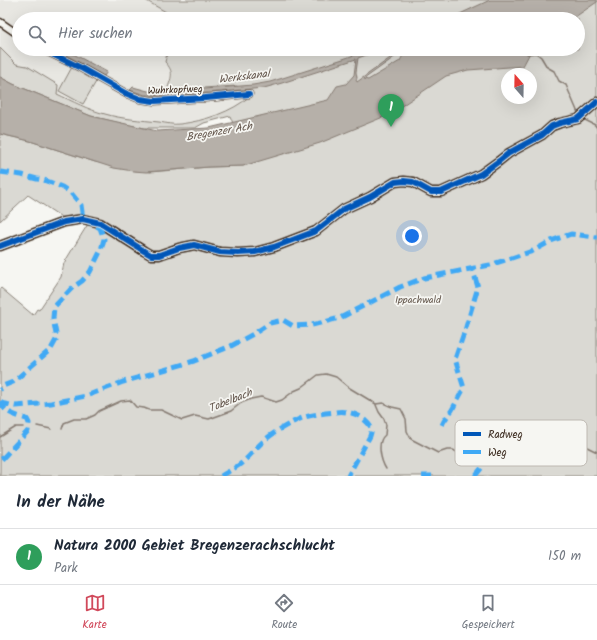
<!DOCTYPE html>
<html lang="de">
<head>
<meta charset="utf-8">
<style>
	:root { --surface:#fff; --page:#f6f6f7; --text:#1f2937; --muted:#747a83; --line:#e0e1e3; --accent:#d1495b }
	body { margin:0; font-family:Kalam,sans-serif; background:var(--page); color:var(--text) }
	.compass { position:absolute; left:501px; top:68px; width:36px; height:36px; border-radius:50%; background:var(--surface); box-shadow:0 4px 16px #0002; rotate:340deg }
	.you { position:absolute; left:412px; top:236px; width:14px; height:14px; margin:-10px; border:3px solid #fff; border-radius:50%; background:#1a73e8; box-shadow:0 0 0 6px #1a73e833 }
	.badge { display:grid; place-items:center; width:26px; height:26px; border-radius:50%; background:var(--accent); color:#fff; font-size:13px; font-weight:700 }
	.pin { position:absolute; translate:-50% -33px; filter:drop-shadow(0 1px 2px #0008) }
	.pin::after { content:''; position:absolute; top:21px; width:14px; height:12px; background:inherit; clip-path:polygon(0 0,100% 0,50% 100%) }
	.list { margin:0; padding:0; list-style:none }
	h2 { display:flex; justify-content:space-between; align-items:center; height:52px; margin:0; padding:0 16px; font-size:17px }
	h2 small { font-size:13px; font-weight:400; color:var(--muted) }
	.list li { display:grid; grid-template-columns:26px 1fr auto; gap:12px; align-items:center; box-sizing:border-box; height:56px; padding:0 16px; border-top:1px solid var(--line) }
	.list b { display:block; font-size:15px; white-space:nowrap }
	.list p { margin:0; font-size:13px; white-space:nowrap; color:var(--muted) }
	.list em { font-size:13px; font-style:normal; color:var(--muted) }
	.icon { flex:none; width:22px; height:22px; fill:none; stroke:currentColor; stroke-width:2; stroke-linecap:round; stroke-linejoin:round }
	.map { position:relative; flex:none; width:597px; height:476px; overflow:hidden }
	.search { position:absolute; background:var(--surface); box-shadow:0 4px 16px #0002; left:12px; right:12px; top:12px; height:44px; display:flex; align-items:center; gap:10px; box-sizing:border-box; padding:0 14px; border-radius:22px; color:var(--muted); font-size:15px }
	.sheet { height:108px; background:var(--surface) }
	nav { display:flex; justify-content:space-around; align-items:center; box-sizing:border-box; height:56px; border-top:1px solid var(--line); background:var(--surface); font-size:11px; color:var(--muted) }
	nav a { display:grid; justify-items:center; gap:2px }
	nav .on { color:var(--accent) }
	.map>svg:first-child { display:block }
</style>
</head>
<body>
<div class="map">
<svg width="597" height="476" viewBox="0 0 597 476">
	<rect width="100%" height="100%" fill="#f6f6f2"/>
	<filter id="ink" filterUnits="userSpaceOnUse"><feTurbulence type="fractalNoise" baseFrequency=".025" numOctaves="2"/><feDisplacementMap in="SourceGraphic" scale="8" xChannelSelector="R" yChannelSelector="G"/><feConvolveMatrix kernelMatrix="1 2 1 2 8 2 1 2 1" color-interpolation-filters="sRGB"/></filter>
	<g filter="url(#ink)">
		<path fill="#e8e7e2" d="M0,0H145L166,12L165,19H19V49H168L165,62L169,67L171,75L167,90L237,86L251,96L243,102L230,110L203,119L179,124L128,119L103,114L56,94L27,66L16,65L3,53L0,48Z"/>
		<path fill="#dad9d3" stroke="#8a8278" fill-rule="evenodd" d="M145,0H597V476H0V289L1,288L33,315L37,309L39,310L61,277L64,263L91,219L66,220L28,195L0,221V134L30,141L95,162L150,172L209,167L243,166L250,164L230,116L204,123L195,128H145L124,124L91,116L13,84L0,77V48L16,64L27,66L58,85L57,94C72,101 89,110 105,114C122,119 141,120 159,122C166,123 173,125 180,124C204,121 232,112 250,96L237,86L167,90C171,78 175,72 165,62L168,49H578V19H166V12ZM507,74H531V98H507Z
			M72,67L97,80L83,104L59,91Z"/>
		<path fill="#b6b0a9" stroke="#857a71" d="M490,0H597V2L572,19H449Z
			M55,49H64L107,72L104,76Z
			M371,49H383L358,58L356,72L357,78L356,80L357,82L397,53L400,49H403L400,53L364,79L368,80L400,61L406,49H532L523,66L468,70L446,76L388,115L320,143L243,166L209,167L146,172L133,171L114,168L30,141L0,134V77L13,84L91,116L157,131L209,128L328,100L337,86L346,84L354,75L356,59L282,83L264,88L196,94L168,96L145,95L130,90L133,87L148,91L167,92L253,85L270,82L343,59Z"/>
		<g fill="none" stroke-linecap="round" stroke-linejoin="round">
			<path stroke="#857a71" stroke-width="1.5" d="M527,54L536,53L541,57L547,67L554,71L559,81L566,85L578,113
				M583,119L595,125L597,128
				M376,405L379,412L384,419L386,425L385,435C376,442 381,461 386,469
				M37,426L51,429
				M62,429L64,423L74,419H86L95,415L99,411L121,401L130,400L136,407L144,408L149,410H161L182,420L195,416L209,419L231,411L241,403L251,399L261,397L276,402L282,400L294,391L301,388L318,375L326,374L336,377L348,387L376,404L383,403L392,407L401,409L406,419L407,431L411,439L438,453L447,450H453L481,464
				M0,437L16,427H23
				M488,464C494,465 501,459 506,455L517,462L531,460L540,461L547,455L555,460L563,457L568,454L576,452L587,447L597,452"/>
			<defs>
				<path id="minor" d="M0,22L19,35
					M42,49L81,68L125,93L140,99L154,101L205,98L249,94"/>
				<path id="tertiary" d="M0,246L64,222L83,219L100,223L144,251L151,255H159L179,248L194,245L220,252L238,253L255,252L274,247L316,231L344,209L370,197L395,182L404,181L413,182L431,192H441L481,174L499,161L509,153L542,135L552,126L560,123L578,119L597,102"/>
			</defs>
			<use href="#minor" stroke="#3b2a1e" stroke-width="9"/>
			<use href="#tertiary" stroke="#3b2a1e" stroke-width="11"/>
			<use href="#minor" stroke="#f6f6f2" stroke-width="6"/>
			<use href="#tertiary" stroke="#f6f6f2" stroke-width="8"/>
			<path stroke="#3fa9f5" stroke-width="5" stroke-dasharray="10 5" stroke-linecap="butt" d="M0,172L22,175L37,179L44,180L62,187L71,193L81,205L83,219L100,228L104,239L101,250L90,272L82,281L72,288L54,307L53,318L56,334V340L51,349L13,382L3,386L0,390
				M0,401C5,414 15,415 27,419L29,423L28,431L0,461
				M0,403L16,406L51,403L86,396L123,382L194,361L231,346L255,333L270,323L283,320L293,326L312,325L340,318L400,287L424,278L490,265L533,251L551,241L571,234L597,237
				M442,425L444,421L452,410L464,388L455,359L466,327L478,287L472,268
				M221,476C229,471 238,467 244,461C252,454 258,445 266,439C276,431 293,421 305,417C315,414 326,413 336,412C350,410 365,416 372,429L370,436L348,476
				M422,476H436
				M475,476L484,465V459L480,452"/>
			<defs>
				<path id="cycleway" d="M42,49L81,68L125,93L140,99L154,101L205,98L249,94
					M0,246L64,222L83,219L100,223L144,251L151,255H159L179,248L194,245L220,252L238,253L255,252L274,247L316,231L344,209L370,197L395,182L404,181L413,182L431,192H441L481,174L499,161L509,153L542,135L552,126L560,123L578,119L597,102"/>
			</defs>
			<use href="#cycleway" stroke="#f6f6f2" stroke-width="8"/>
			<use href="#cycleway" stroke="#0057b8" stroke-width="6"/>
		</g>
	</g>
	<g text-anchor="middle" stroke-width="3.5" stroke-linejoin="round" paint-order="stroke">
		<g font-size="10" fill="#3b2a1e" stroke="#f6f6f2">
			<text transform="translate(175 89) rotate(-2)" y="4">Wuhrkopfweg</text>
		</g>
		<g font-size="10" fill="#63564b" stroke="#f6f6f2">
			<text x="418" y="303">Ippachwald</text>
		</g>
		<g font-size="11" font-style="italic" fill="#605248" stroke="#f6f6f2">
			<text transform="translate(244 76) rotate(-7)" y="4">Werkskanal</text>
			<text transform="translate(219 131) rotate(-10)" y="4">Bregenzer Ach</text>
			<text transform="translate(230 400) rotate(-22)" y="4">Tobelbach</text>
		</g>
	</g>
	<rect x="455" y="420" width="132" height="46" rx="6" fill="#f6f6f2" stroke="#beb9b2" stroke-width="1"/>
	<rect x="463" y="432" width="18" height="4" fill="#0057b8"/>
	<rect x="463" y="450" width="18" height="4" fill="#3fa9f5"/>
	<g font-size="11" fill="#3b2a1e">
		<text x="488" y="438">Radweg</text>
		<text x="488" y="456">Weg</text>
	</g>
</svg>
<svg class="compass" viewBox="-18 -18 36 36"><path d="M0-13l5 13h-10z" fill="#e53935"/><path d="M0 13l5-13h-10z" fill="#747a83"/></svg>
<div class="you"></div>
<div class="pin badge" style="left:391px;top:127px;background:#2e9e5b">1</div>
<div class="search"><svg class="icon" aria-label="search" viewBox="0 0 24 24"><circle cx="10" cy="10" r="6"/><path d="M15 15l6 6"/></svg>Hier suchen</div>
</div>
<section class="sheet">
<h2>In der Nähe<small></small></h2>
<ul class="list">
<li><span class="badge" style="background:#2e9e5b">1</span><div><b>Natura 2000 Gebiet Bregenzerachschlucht</b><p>Park</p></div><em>150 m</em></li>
</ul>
</section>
<nav>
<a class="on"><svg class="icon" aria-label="map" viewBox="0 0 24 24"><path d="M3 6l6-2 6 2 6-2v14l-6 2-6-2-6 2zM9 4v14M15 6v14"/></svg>Karte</a>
<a><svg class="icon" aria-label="directions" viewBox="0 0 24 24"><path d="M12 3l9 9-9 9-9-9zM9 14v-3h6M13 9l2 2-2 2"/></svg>Route</a>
<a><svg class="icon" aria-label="saved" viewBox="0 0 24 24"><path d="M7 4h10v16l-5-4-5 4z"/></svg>Gespeichert</a>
</nav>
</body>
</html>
